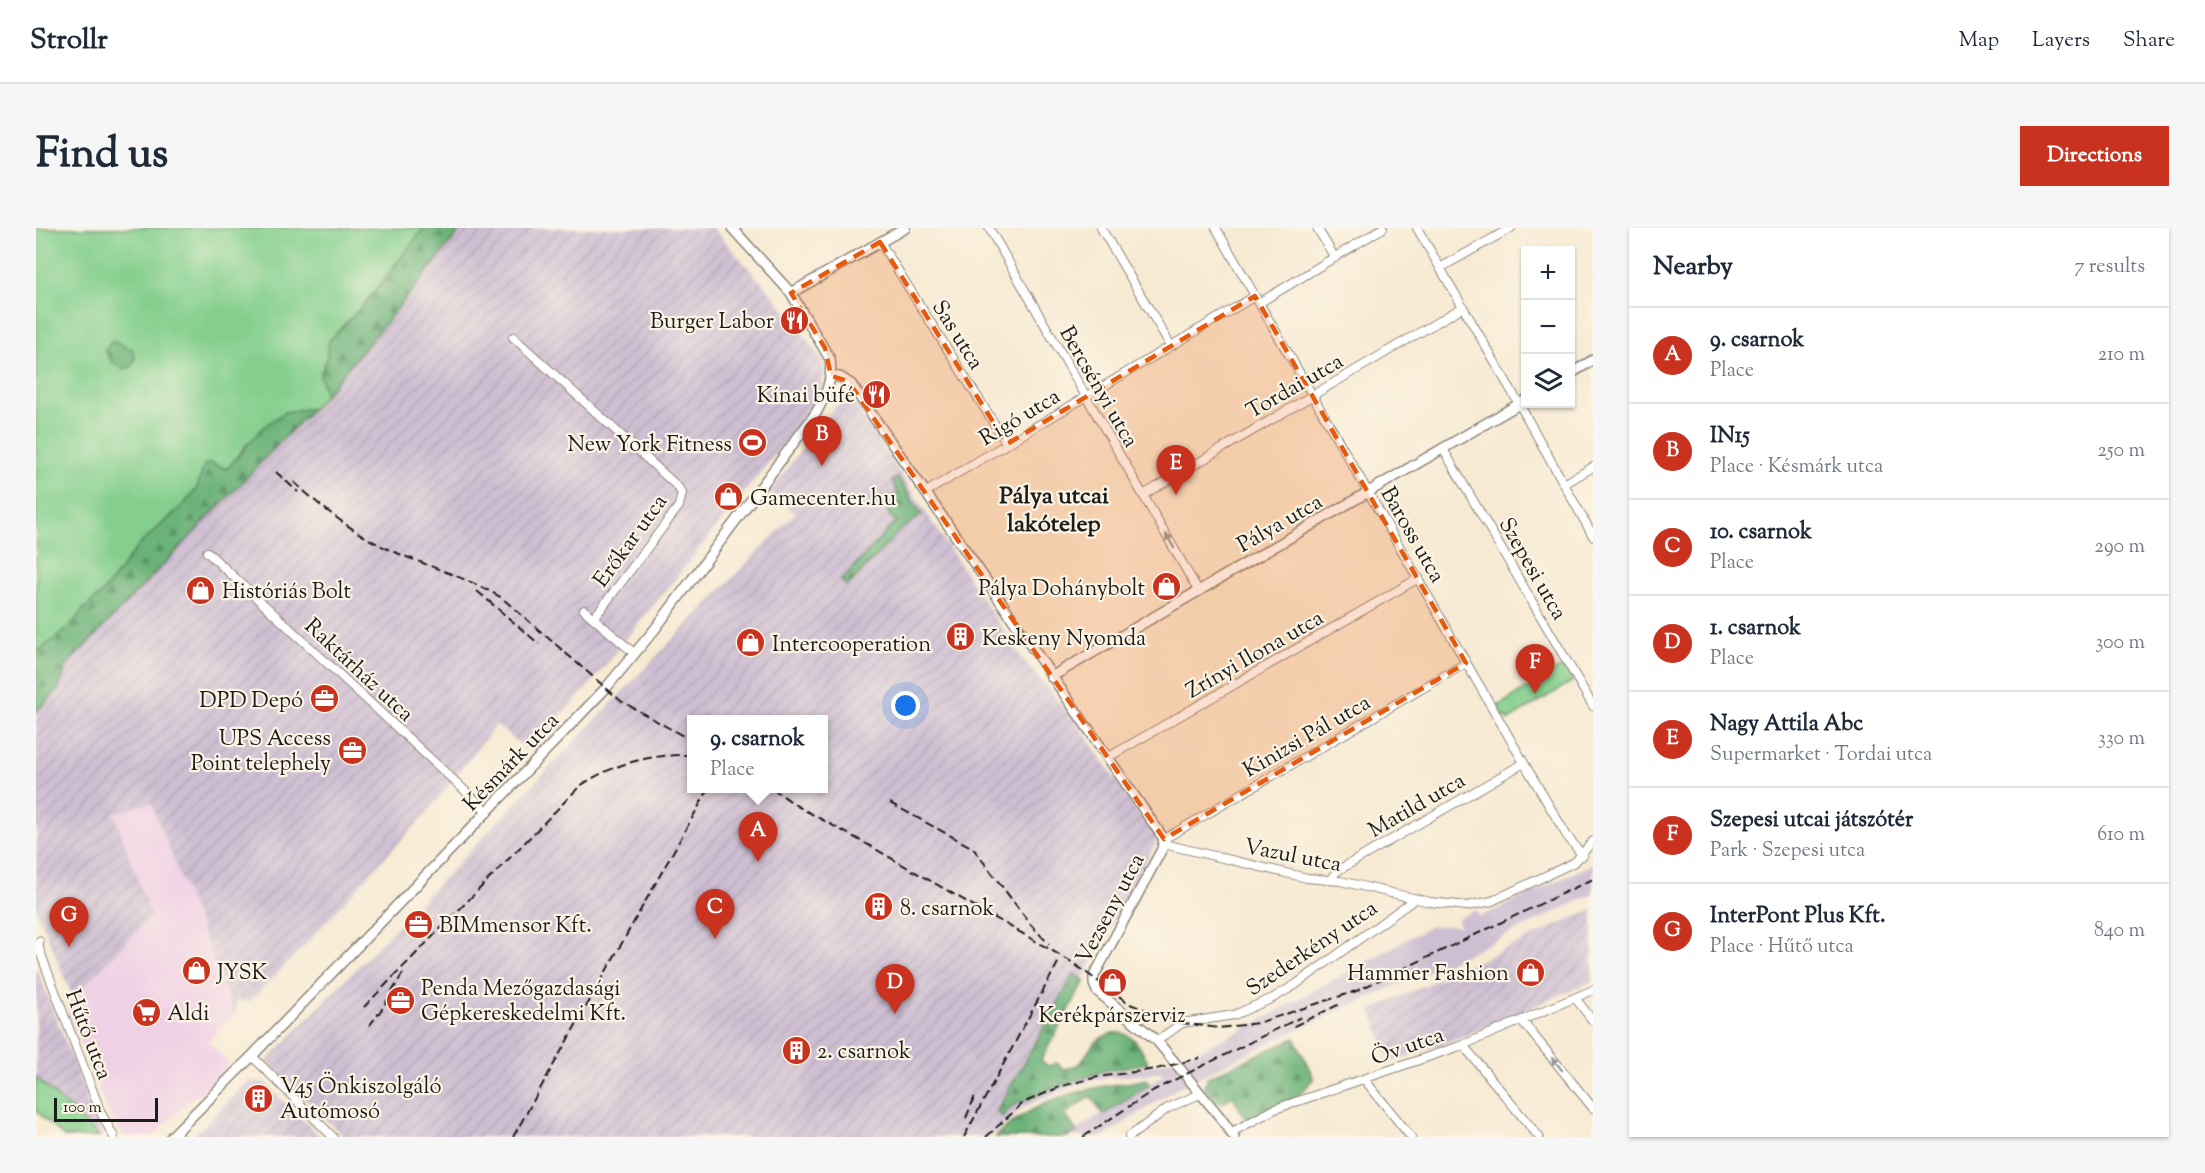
<!DOCTYPE html>
<html lang="en">
<head>
<meta charset="utf-8">
<style>
	:root { --surface:#fff; --page:#f6f6f7; --text:#1f2937; --muted:#747a83; --line:#e0e1e3; --accent:#c8321e }
	body { margin:0; font-family:"Sorts Mill Goudy",serif; background:var(--page); color:var(--text) }
	.controls { position:absolute; right:18px; top:18px; display:grid; overflow:hidden; border-radius:0px; box-shadow:0 2px 4px #0004 }
	.controls button { width:54px; height:54px; display:grid; place-items:center; padding:0; border:0; border-bottom:2px solid var(--line); background:var(--surface); color:var(--text); font:30px sans-serif }
	.scale { position:absolute; left:18px; bottom:15px; width:104px; box-sizing:border-box; padding-left:6px; border:3px solid #1c1c1c; border-top:0; font-size:16px; line-height:21px; white-space:nowrap; color:#1c1c1c; -webkit-text-stroke:4px #fcf5e5; paint-order:stroke }
	.you { position:absolute; left:870px; top:478px; width:21px; height:21px; margin:-15px; border:4px solid #fff; border-radius:50%; background:#1a73e8; box-shadow:0 0 0 9px #1a73e833 }
	.badge { display:grid; place-items:center; width:39px; height:39px; border-radius:50%; background:var(--accent); color:#fff; font-size:20px; font-weight:700 }
	.pin { position:absolute; translate:-50% -50px; filter:drop-shadow(0 2px 3px #0008) }
	.pin::after { content:''; position:absolute; top:32px; width:21px; height:18px; background:inherit; clip-path:polygon(0 0,100% 0,50% 100%) }
	.popup { position:absolute; left:651px; top:487px; width:141px; height:78px; box-sizing:border-box; display:grid; place-content:center; border-radius:0px; background:var(--surface); filter:drop-shadow(0 2px 4px #0005); font-size:20px; white-space:nowrap; color:var(--muted) }
	.popup b { font-size:22px; color:var(--text) }
	.popup::after { content:''; position:absolute; left:50%; top:100%; margin-left:-12px; border:12px solid transparent; border-top-color:var(--surface) }
	.list { margin:0; padding:0; list-style:none }
	h2 { display:flex; justify-content:space-between; align-items:center; height:78px; margin:0; padding:0 24px; font-size:26px }
	h2 small { font-size:20px; font-weight:400; color:var(--muted) }
	.list li { display:grid; grid-template-columns:39px 1fr auto; gap:18px; align-items:center; box-sizing:border-box; height:96px; padding:0 24px; border-top:2px solid var(--line) }
	.list b { display:block; font-size:22px; white-space:nowrap }
	.list p { margin:0; font-size:20px; white-space:nowrap; color:var(--muted) }
	.list em { font-size:20px; font-style:normal; color:var(--muted) }
	.icon { flex:none; width:33px; height:33px; fill:none; stroke:currentColor; stroke-width:2; stroke-linecap:round; stroke-linejoin:round }
	.map { position:relative; flex:none; width:1557px; height:909px; overflow:hidden; border-radius:0px }
	header { display:flex; align-items:center; gap:36px; box-sizing:border-box; height:84px; padding:0 30px; background:var(--surface); border-bottom:2px solid var(--line) }
	header strong { font-size:28px }
	nav { display:flex; gap:33px; margin-inline-start:auto; font-size:21px }
	.intro { display:flex; align-items:center; justify-content:space-between; box-sizing:border-box; height:144px; padding:0 36px }
	h1 { margin:0; font-size:42px }
	.button { padding:15px 27px; border-radius:0px; background:var(--accent); color:#fff; font-size:21px; font-weight:700 }
	main { display:flex; gap:36px; padding:0 36px }
	aside { flex:1; background:var(--surface); border-radius:0px; box-shadow:0 2px 4px #0004 }
	.map>svg:first-child { display:block }
</style>
</head>
<body>
<header>
<strong>Strollr</strong>
<nav><a>Map</a><a>Layers</a><a>Share</a></nav>
</header>
<div class="intro"><h1>Find us</h1><a class="button">Directions</a></div>
<main>
<div class="map">
<svg width="1557" height="909" viewBox="0 0 1557 909">
	<defs>
		<pattern id="industrial-furrows" width="10" height="10" patternUnits="userSpaceOnUse" patternTransform="scale(1.5)"><rect width="10" height="10" fill="#cebed2"/><path d="M-1 1l2-2M0 10L10 0M9 11l2-2" fill="none" stroke="#b0a3b4"/></pattern>
		<pattern id="forest-firs" width="22" height="20" patternUnits="userSpaceOnUse" patternTransform="scale(1.5)"><rect width="22" height="20" fill="#6bb278"/><path d="M5 1l3.5 6h-7zM16 11l3.5 6h-7z" fill="#579062"/></pattern>
	</defs>
	<rect width="100%" height="100%" fill="#fcf5e5"/>
	<filter id="ink" filterUnits="userSpaceOnUse"><feTurbulence type="fractalNoise" baseFrequency=".0167" numOctaves="2"/><feDisplacementMap in="SourceGraphic" scale="12" xChannelSelector="R" yChannelSelector="G"/><feConvolveMatrix kernelMatrix="1 2 1 2 8 2 1 2 1" color-interpolation-filters="sRGB"/></filter>
	<filter id="wash" filterUnits="userSpaceOnUse"><feTurbulence type="fractalNoise" baseFrequency=".008" numOctaves="4" result="noise"/><feDisplacementMap in="SourceGraphic" scale="24" xChannelSelector="R" yChannelSelector="G"/><feGaussianBlur stdDeviation="1.35" result="paint"/><feColorMatrix in="noise" values="0 0 0 0 0 0 0 0 0 0 0 0 0 0 0 0 0 1.4 0 .05"/><feComposite in="paint" operator="in"/></filter>
	<g filter="url(#wash)">
		<rect width="100%" height="100%" fill="#f7ead3"/>
		<path fill="#f0d0e5" d="M115,575L199,787L171,814L191,832L193,837L168,864L155,870L116,909H89L74,889L30,778L115,688L78,585Z"/>
		<path fill="url(#industrial-furrows)" fill-rule="evenodd" d="M426,0H677L743,74L787,133L788,145L784,164L774,183L551,460L492,522L460,497L393,582L265,721L213,774L200,772L199,787L115,575L78,585L115,688L37,770L0,681V484L22,462L32,436L289,167L371,69Z
			M810,169H814L982,425L1043,498L1121,612L1051,743L971,883L949,907L953,909H308L231,833L759,285L734,264L795,183ZM656,492H788V560H656Z
			M1557,681V753L1423,810L1354,834L1335,782Z
			M0,738L66,909H63L0,849Z
			M213,853L228,854L284,909H157Z"/>
		<path fill="#cebed2" d="M1557,636V666L1435,724L1247,808L1141,860L1067,909H1029L1127,847L1126,844L1061,851L1027,862L987,879L955,909L949,906L961,890L987,872L1026,855L1062,846L1122,836L1165,822L1216,797L1395,698H1424L1421,691L1440,682L1444,689Z"/>
		<path fill="#84cf8d" stroke="#507654" stroke-width="1.5" d="M0,0H388L332,72L293,113L290,132L284,147L289,167L277,180L249,184L210,217L191,241L174,235L168,238L161,260L149,275L102,318L68,363L46,383L33,400L0,425Z
			M1527,438L1537,453L1471,493L1470,488L1468,489L1462,478Z
			M0,849L63,909H28L0,883Z"/>
		<path fill="url(#forest-firs)" stroke="#44674a" stroke-width="1.5" d="M388,0H426L371,69L289,167L284,147L290,132L293,113L332,72Z
			M76,113L96,121L99,129L96,139L86,141L75,133L69,122Z
			M277,180L32,436L22,462L0,484V425L33,400L46,383L68,363L102,318L149,275L161,260L168,237L174,235L191,241L227,199L249,184Z
			M862,250L886,287L863,303L811,359L805,353L861,292L855,290L849,277H840L835,271L863,267L856,253Z
			M1038,746L1049,753L1005,832L1012,838L1021,835L1028,842C1033,840 1041,838 1045,834C1050,829 1053,820 1059,815C1083,793 1102,809 1112,835L1068,843L1017,860L976,878L966,889L961,883Z
			M1259,810L1278,851L1262,868L1210,893L1197,868L1186,875L1180,873L1168,859L1172,849Z
			M1111,851L1113,857L1067,887L1055,868L1029,886L1041,904L1032,909H959C988,881 1025,866 1064,859C1080,856 1096,855 1111,851Z"/>
	</g>
	<g filter="url(#ink)">
		<g fill="none" stroke-linecap="round" stroke-linejoin="round">
			<defs>
				<path id="minor" d="M953,0L1163,364
					M1065,0L1135,118
					M1180,0L1488,535L1531,608L1547,628
					M1281,0L1299,30
					M1381,0L1486,181L1557,308
					M844,14L971,216
					M1404,40L1475,0
					M1223,75L1347,0
					M477,109L641,258L646,265L643,278L558,390
					M1407,221L1557,478
					M1528,256L1557,239
					M890,264L1219,68
					M1107,267L1427,79
					M171,324L452,584
					M548,382L599,426
					M1071,530L1383,350
					M1128,611L1430,435
					M1128,616L1271,650L1304,653L1394,674L1431,678L1456,673L1539,634L1557,613
					M1294,652L1301,643L1488,535
					M3,713V721L65,885L78,909
					M1539,770L1557,793
					M1486,793L1557,880
					M1121,813L1146,795L1198,787L1237,770L1259,757L1379,671
					M1427,817L1503,909
					M216,828L297,909
					M1328,851L1375,909
					M1196,904L1239,881L1427,817L1557,762
					M1093,909L1132,880L1164,866"/>
				<path id="tertiary" d="M755,65L869,0
					M1534,146L1557,132
					M795,148L804,149L815,156L1128,611L1126,621L1058,748V756L1061,763L1121,813L1184,889L1198,909
					M1015,449L1490,172
					M135,909L216,828L570,460L619,401L780,185C790,167 797,151 794,131L755,65L696,0"/>
			</defs>
			<use href="#minor" stroke="#8a8378" stroke-width="10"/>
			<use href="#tertiary" stroke="#8a8378" stroke-width="12"/>
			<use href="#minor" stroke="#fff" stroke-width="8"/>
			<use href="#tertiary" stroke="#fff" stroke-width="9"/>
			<path stroke="#1c1c1c" stroke-width="2" stroke-dasharray="9 4.5" stroke-linecap="butt" d="M240,244L262,264
				M258,254C287,281 319,306 356,323C392,338 432,350 466,370L585,473L656,513
				M441,363L503,416
				M736,560L761,578L827,614L1034,733L1094,776L1146,795L1183,800L1222,795L1323,762
				M854,575L937,620L995,697L1013,716
				M1316,765L1557,651
				M328,779L544,558C578,535 615,526 656,527
				M333,798L346,781L367,745
				M1258,798L1306,775
				M930,890L939,868
				M477,909L673,560
				M928,909L1023,733
				M950,909L987,875L1026,858L1062,849L1120,841L1164,830
				M1047,909L1118,862L1265,789"/>
		</g>
		<defs><path id="oneway-solid" d="M-6-.8H1V-3.2L6.5 0L1 3.2V.8H-6Z" transform="scale(1.5)"/></defs>
		<g fill="#999">
			<use href="#oneway-solid" transform="translate(1134 313) rotate(-120)"/>
			<use href="#oneway-solid" transform="translate(1521 836) rotate(-129)"/>
		</g>
	</g>
	<path fill="#e8590c" fill-opacity="0.2" stroke="#e8590c" stroke-width="4.5" stroke-dasharray="12 8" stroke-linejoin="round" d="M844,14L971,216L1219,68L1430,435L1128,611L812,153L795,148L789,120L755,65Z"/>
	<defs>
		<symbol id="restaurant-disc" viewBox="-11 -11 22 22"><circle r="9.5" fill="#c8321e" stroke="#fcf5e5"/><path d="M-5-6h1v4h1v-4h1v4h1v-4h1v5L-1.5 .5V6h-2V.5L-5-1ZM5-6V6H3V1.5H1.5Q1.5-4 5-6Z" fill="#fff"/></symbol>
		<symbol id="stadium-disc" viewBox="-11 -11 22 22"><circle r="9.5" fill="#c8321e" stroke="#fcf5e5"/><path d="M0-5a6.5 5 0 1 0 0 10a6.5 5 0 1 0 0-10ZM-3.5-1.8h7v3.6h-7Z" fill="#fff"/></symbol>
		<symbol id="shop-disc" viewBox="-11 -11 22 22"><circle r="9.5" fill="#c8321e" stroke="#fcf5e5"/><path d="M-5-2.5h2.3a2.7 3.5 0 0 1 5.4 0H5L5.5 6h-11ZM-1.5-2.5h3a1.5 2.3 0 0 0-3 0Z" fill="#fff"/></symbol>
		<symbol id="building-disc" viewBox="-11 -11 22 22"><circle r="9.5" fill="#c8321e" stroke="#fcf5e5"/><path d="M-4-6H4V6H1V3H-1V6H-4ZM-2.5-4.3h1.7v1.8h-1.7ZM.8-4.3h1.7v1.8H.8ZM-2.5-1h1.7V.8h-1.7ZM.8-1h1.7V.8H.8Z" fill="#fff"/></symbol>
		<symbol id="office-disc" viewBox="-11 -11 22 22"><circle r="9.5" fill="#c8321e" stroke="#fcf5e5"/><path d="M-6-3h4V-5.5h4V-3h4V5H-6ZM-1-4.5V-3h2v-1.5ZM-6 0V1H6V0Z" fill="#fff"/></symbol>
		<symbol id="supermarket-disc" viewBox="-11 -11 22 22"><circle r="9.5" fill="#c8321e" stroke="#fcf5e5"/><path d="M-6-5.5h2.5l.6 2H6L4.5 2H-2.5L-4.4-4H-6ZM-1.5 3.2a1.3 1.3 0 1 0 .1 0ZM3 3.2a1.3 1.3 0 1 0 .1 0Z" fill="#fff"/></symbol>
	</defs>
	<g fill-rule="evenodd">
		<use href="#restaurant-disc" x="742" y="76" width="33" height="33"/>
		<use href="#restaurant-disc" x="824" y="150" width="33" height="33"/>
		<use href="#stadium-disc" x="700" y="198" width="33" height="33"/>
		<use href="#shop-disc" x="676" y="252" width="33" height="33"/>
		<use href="#shop-disc" x="1114" y="342" width="33" height="33"/>
		<use href="#shop-disc" x="148" y="346" width="33" height="33"/>
		<use href="#building-disc" x="908" y="392" width="33" height="33"/>
		<use href="#shop-disc" x="698" y="398" width="33" height="33"/>
		<use href="#office-disc" x="272" y="454" width="33" height="33"/>
		<use href="#office-disc" x="300" y="506" width="33" height="33"/>
		<use href="#building-disc" x="826" y="662" width="33" height="33"/>
		<use href="#office-disc" x="366" y="680" width="33" height="33"/>
		<use href="#shop-disc" x="144" y="726" width="33" height="33"/>
		<use href="#shop-disc" x="1478" y="728" width="33" height="33"/>
		<use href="#shop-disc" x="1060" y="738" width="33" height="33"/>
		<use href="#office-disc" x="348" y="756" width="33" height="33"/>
		<use href="#supermarket-disc" x="94" y="768" width="33" height="33"/>
		<use href="#building-disc" x="744" y="806" width="33" height="33"/>
		<use href="#building-disc" x="206" y="854" width="33" height="33"/>
	</g>
	<g text-anchor="middle" stroke-width="4.5" stroke-linejoin="round" paint-order="stroke">
		<g font-size="22" fill="#1c1c1c" stroke="#fcf5e5" text-anchor="start">
			<text x="738" y="100" text-anchor="end">Burger Labor</text>
			<text x="819" y="174" text-anchor="end">Kínai büfé</text>
			<text x="696" y="223" text-anchor="end">New York Fitness</text>
			<text x="714" y="277">Gamecenter.hu</text>
			<text x="1109" y="367" text-anchor="end">Pálya Dohánybolt</text>
			<text x="186" y="370">Históriás Bolt</text>
			<text x="946" y="417">Keskeny Nyomda</text>
			<text x="736" y="423">Intercooperation</text>
			<text x="267" y="479" text-anchor="end">DPD Depó</text>
			<text x="295" y="517" text-anchor="end">UPS Access<tspan x="295" dy="25">Point telephely</tspan></text>
			<text x="864" y="687">8. csarnok</text>
			<text x="403" y="704">BIMmensor Kft.</text>
			<text x="181" y="751">JYSK</text>
			<text x="1473" y="752" text-anchor="end">Hammer Fashion</text>
			<text x="385" y="767">Penda Mezőgazdasági<tspan x="385" dy="25">Gépkereskedelmi Kft.</tspan></text>
			<text x="131" y="792">Aldi</text>
			<text x="1076" y="794" text-anchor="middle">Kerékpárszerviz</text>
			<text x="781" y="830">2. csarnok</text>
			<text x="244" y="865">V45 Önkiszolgáló<tspan x="244" dy="25">Autómosó</tspan></text>
		</g>
		<g font-size="22" fill="#1c1c1c" stroke="#fcf5e5">
			<text transform="translate(923 106) rotate(58)" y="8">Sas utca</text>
			<text transform="translate(1258 157) rotate(-30)" y="8">Tordai utca</text>
			<text transform="translate(1064 158) rotate(60)" y="8">Bercsényi utca</text>
			<text transform="translate(983 188) rotate(-31)" y="8">Rigó utca</text>
			<text transform="translate(1243 294) rotate(-30)" y="8">Pálya utca</text>
			<text transform="translate(1378 306) rotate(60)" y="8">Baross utca</text>
			<text transform="translate(593 312) rotate(-54)" y="8">Erőkar utca</text>
			<text transform="translate(1498 340) rotate(60)" y="8">Szepesi utca</text>
			<text transform="translate(1218 425) rotate(-30)" y="8">Zrínyi Ilona utca</text>
			<text transform="translate(324 441) rotate(43)" y="8">Raktárház utca</text>
			<text transform="translate(1270 507) rotate(-30)" y="8">Kinizsi Pál utca</text>
			<text transform="translate(474 533) rotate(-46)" y="8">Késmárk utca</text>
			<text transform="translate(1380 576) rotate(-30)" y="8">Matild utca</text>
			<text transform="translate(1257 626) rotate(11)" y="8">Vazul utca</text>
			<text transform="translate(1073 680) rotate(-62)" y="8">Vezseny utca</text>
			<text transform="translate(1275 719) rotate(-34)" y="8">Szederkény utca</text>
			<text transform="translate(54 806) rotate(69)" y="8">Hűtő utca</text>
			<text transform="translate(1371 817) rotate(-19)" y="8">Öv utca</text>
		</g>
		<g font-size="24" font-weight="bold" fill="#1c1c1c" stroke="#fcf5e5">
			<text x="1018" y="275">Pálya utcai<tspan x="1018" dy="28">lakótelep</tspan></text>
		</g>
	</g>
</svg>
<div class="controls">
<button>+</button>
<button>−</button>
<button><svg class="icon" aria-label="layers" viewBox="0 0 24 24"><path d="M12 4l9 5-9 5-9-5zM3 14l9 5 9-5"/></svg></button>
</div>
<div class="scale">100 m</div>
<div class="you"></div>
<div class="pin badge" style="left:722px;top:634px">A</div>
<div class="popup"><b>9. csarnok</b>Place</div>
<div class="pin badge" style="left:786px;top:238px">B</div>
<div class="pin badge" style="left:679px;top:711px">C</div>
<div class="pin badge" style="left:859px;top:786px">D</div>
<div class="pin badge" style="left:1140px;top:267px">E</div>
<div class="pin badge" style="left:1499px;top:466px">F</div>
<div class="pin badge" style="left:33px;top:719px">G</div>
</div>
<aside>
<h2>Nearby<small>7 results</small></h2>
<ul class="list">
<li><span class="badge">A</span><div><b>9. csarnok</b><p>Place</p></div><em>210 m</em></li>
<li><span class="badge">B</span><div><b>IN15</b><p>Place · Késmárk utca</p></div><em>250 m</em></li>
<li><span class="badge">C</span><div><b>10. csarnok</b><p>Place</p></div><em>290 m</em></li>
<li><span class="badge">D</span><div><b>1. csarnok</b><p>Place</p></div><em>300 m</em></li>
<li><span class="badge">E</span><div><b>Nagy Attila Abc</b><p>Supermarket · Tordai utca</p></div><em>330 m</em></li>
<li><span class="badge">F</span><div><b>Szepesi utcai játszótér</b><p>Park · Szepesi utca</p></div><em>610 m</em></li>
<li><span class="badge">G</span><div><b>InterPont Plus Kft.</b><p>Place · Hűtő utca</p></div><em>840 m</em></li>
</ul>
</aside>
</main>
</body>
</html>
